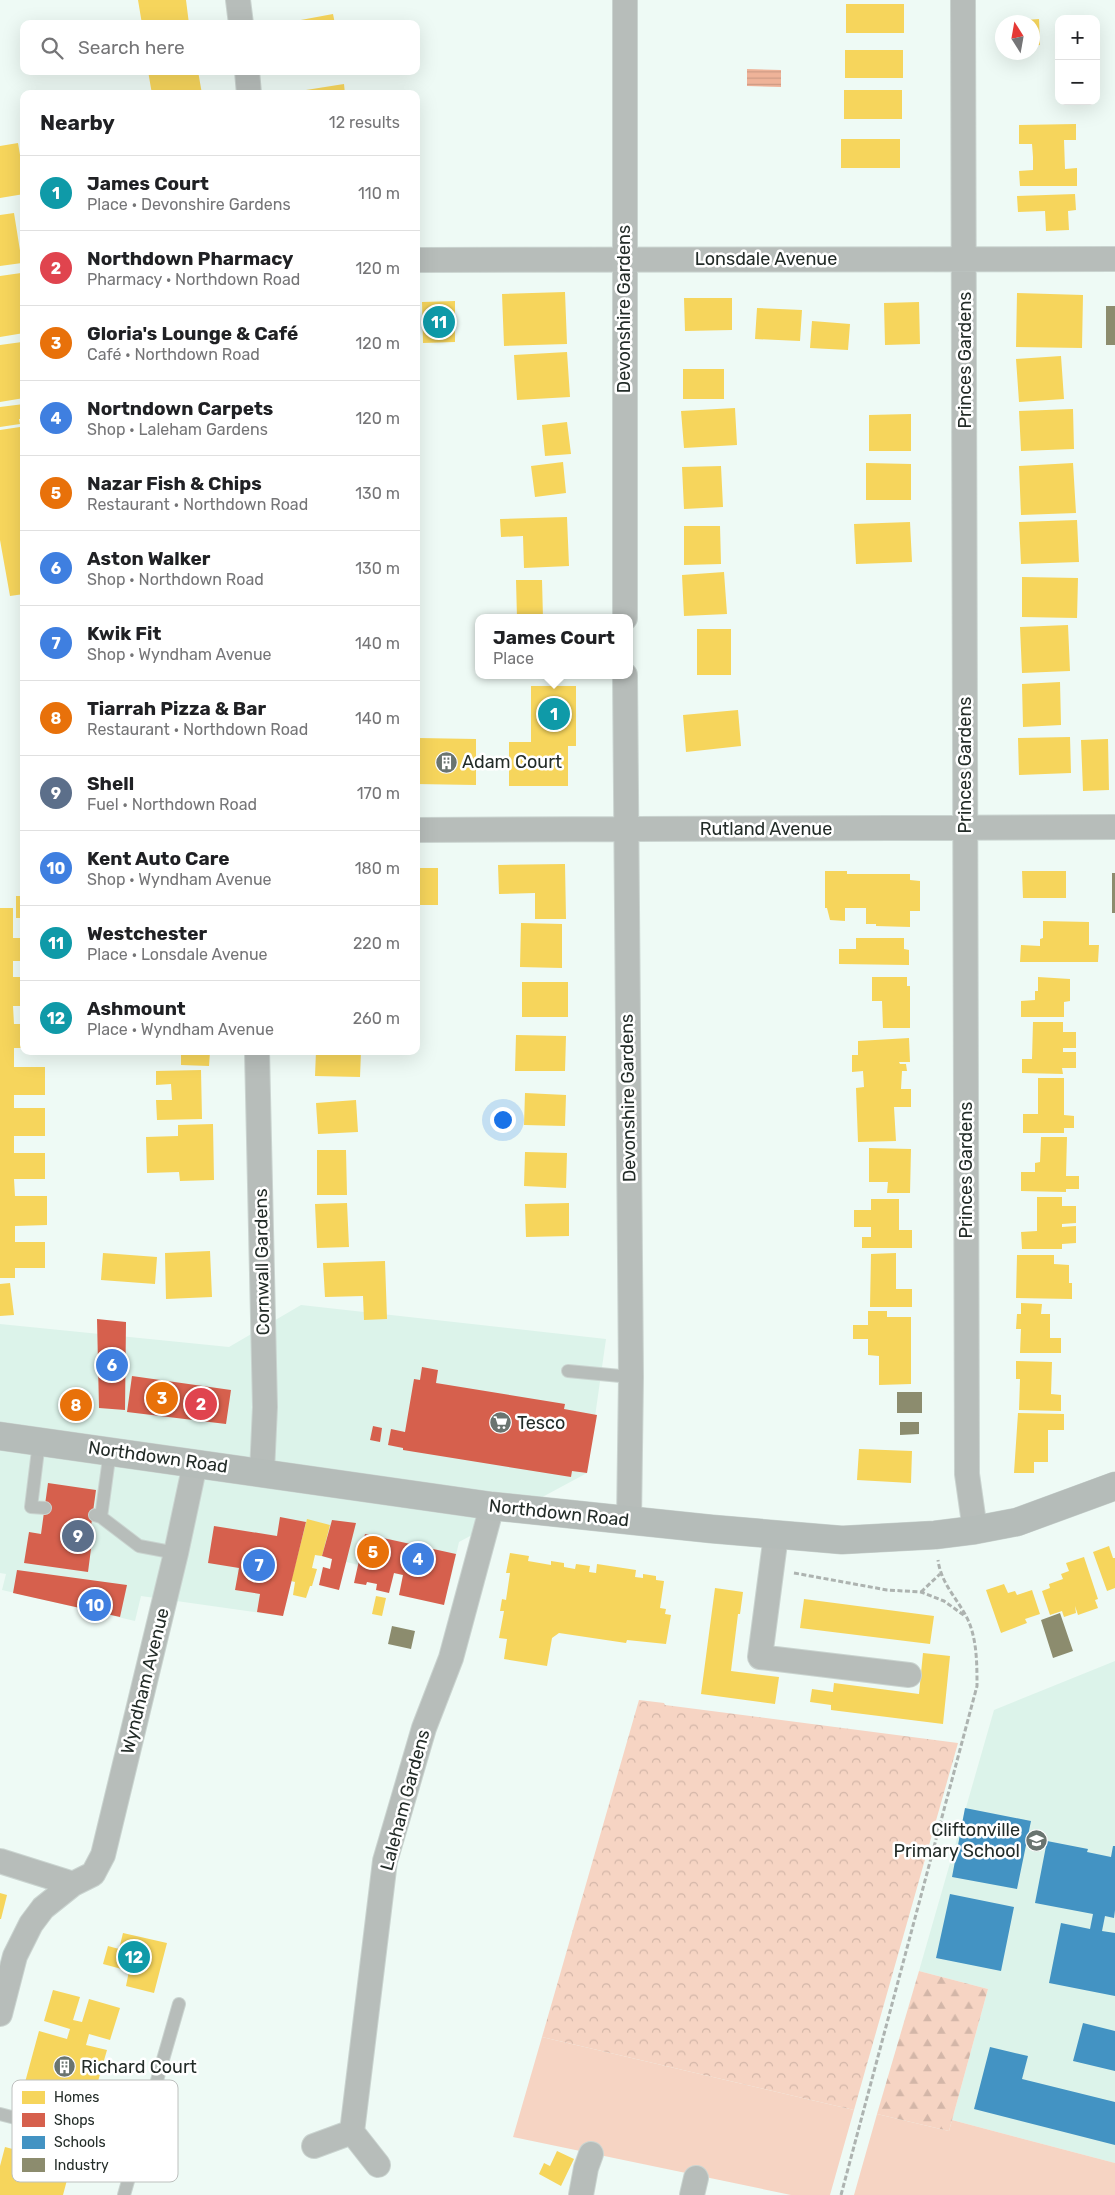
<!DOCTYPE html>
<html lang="en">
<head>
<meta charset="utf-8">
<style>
	:root { --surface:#fff; --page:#f2f2f2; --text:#202124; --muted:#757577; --line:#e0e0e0; --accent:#6a7470 }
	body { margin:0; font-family:Rubik,sans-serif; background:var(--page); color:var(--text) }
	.controls { position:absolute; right:15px; top:15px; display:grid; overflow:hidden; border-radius:10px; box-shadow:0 5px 20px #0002 }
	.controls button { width:45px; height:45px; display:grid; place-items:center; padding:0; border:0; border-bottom:1px solid var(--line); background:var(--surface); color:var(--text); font:25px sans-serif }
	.compass { position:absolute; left:995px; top:15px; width:45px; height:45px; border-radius:50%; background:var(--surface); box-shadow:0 5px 20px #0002; rotate:349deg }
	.you { position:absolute; left:502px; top:1119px; width:18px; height:18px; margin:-12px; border:4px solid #fff; border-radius:50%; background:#1a73e8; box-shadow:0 0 0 8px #1a73e833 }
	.badge { display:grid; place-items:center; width:32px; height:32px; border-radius:50%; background:var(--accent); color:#fff; font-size:16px; font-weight:700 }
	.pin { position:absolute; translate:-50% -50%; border:2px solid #fff; box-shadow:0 1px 5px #0006 }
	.popup { position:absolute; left:475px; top:614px; width:158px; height:65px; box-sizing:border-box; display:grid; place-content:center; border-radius:10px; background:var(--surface); filter:drop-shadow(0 1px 4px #0005); font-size:16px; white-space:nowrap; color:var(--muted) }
	.popup b { font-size:19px; color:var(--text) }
	.popup::after { content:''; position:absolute; left:50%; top:100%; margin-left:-10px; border:10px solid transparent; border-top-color:var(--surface) }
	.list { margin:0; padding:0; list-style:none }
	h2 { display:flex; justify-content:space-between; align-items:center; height:65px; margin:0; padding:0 20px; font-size:21px }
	h2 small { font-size:16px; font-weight:400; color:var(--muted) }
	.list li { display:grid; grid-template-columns:32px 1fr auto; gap:15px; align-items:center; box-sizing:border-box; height:75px; padding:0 20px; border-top:1px solid var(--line) }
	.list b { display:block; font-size:19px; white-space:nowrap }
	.list p { margin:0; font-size:16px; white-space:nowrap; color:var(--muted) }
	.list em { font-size:16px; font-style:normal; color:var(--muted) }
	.icon { flex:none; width:28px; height:28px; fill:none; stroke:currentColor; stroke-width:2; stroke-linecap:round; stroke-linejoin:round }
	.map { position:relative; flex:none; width:1115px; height:2195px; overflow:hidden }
	.search { position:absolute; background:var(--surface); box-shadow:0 5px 20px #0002; left:20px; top:20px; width:400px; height:55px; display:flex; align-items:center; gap:12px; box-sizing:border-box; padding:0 18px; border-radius:10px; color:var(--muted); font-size:19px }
	.panel { position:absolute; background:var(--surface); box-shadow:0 5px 20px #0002; left:20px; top:90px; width:400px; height:965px; border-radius:10px }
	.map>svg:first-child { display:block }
</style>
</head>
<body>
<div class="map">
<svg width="1115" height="2195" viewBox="0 0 1115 2195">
	<defs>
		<pattern id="forest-firs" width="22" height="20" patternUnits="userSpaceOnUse" patternTransform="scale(1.25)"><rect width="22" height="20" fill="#f6d4c3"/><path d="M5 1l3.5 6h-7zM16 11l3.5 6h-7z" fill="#d3b6a8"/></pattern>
		<pattern id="park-crowns" width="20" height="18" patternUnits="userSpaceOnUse" patternTransform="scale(1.25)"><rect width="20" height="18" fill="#f6d4c3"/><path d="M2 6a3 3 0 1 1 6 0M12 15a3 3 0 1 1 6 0" fill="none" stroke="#d3b6a8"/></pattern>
		<pattern id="water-rules" width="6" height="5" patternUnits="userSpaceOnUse" patternTransform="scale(1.25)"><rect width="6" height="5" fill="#efb399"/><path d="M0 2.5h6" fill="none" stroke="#cd9a84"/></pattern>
	</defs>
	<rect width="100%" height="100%" fill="#eefaf5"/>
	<path fill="#dcf3ea" d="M301,1305L606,1339L587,1473L459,1542L449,1586L299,1551L283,1616L141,1596L135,1621L2,1590L6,1574L0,1573V1324L229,1347Z
		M1115,1661V2163L952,2120L988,1989L919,1971L994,1710Z"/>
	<path fill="#f6d4c3" d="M542,2037L854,2110L830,2195H791L513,2137Z
		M877,2114L949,2131L952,2120L1115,2163V2195H854Z"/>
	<path fill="url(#forest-firs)" d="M919,1971L988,1989L949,2131L877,2114Z"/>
	<path fill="url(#park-crowns)" d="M639,1700L664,1703L665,1705L958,1743L854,2110L542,2037Z"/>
	<path fill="url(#water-rules)" d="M747,69L781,70V87L747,86Z"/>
	<path fill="#f6d55c" d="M138,0H186L189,24H142Z
		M846,4H904V33H846Z
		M333,14L335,24H290V22Z
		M1039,19L1040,45L1032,46V22H1012V21Z
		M845,50H903V78H845Z
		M148,71H198L202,94H152Z
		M344,84L345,94H288L287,93Z
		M844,90H902V119H844Z
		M1076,124V140H1064L1065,169L1077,168V186H1020L1019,171L1033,170V157L1032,144H1019V125Z
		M841,139H900V168H841Z
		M18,143L24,178V194L0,198V146Z
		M1075,194L1076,210L1068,211L1069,230L1046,231L1045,211L1018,212L1017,196Z
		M14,213L22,263L0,266V215Z
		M21,273L24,295V333L0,337V276Z
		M565,292L567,344L504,346L502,294Z
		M1017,293L1083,295L1082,348L1016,347Z
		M684,298H732V330L685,331Z
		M455,301V342L423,343L422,302Z
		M919,302L920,344L885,345L884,303Z
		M757,308L802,310L800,341L755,339Z
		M812,321L850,324L848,350L810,348Z
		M22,342L24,398L0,402V345Z
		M567,352L570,397L517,400L514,355Z
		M1061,356L1064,399L1019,402L1016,359Z
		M683,369H724V399H683Z
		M24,404V419H19L20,424L0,427V407Z
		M735,408L737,445L684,448L681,411Z
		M1073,409L1074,449L1021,451L1019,411Z
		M911,414V451H869V415Z
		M567,422L571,454L545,456L542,425Z
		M20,427L22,434L24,433V594L10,596L0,540V430Z
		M563,462L566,493L535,497L531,466Z
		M866,463L911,464V500H866Z
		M1073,463L1076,513L1021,515L1019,466Z
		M721,466L723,507L684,509L682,467Z
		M567,517L569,566L524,568L523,536L501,537L500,519Z
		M1077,520L1079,562L1021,564L1019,522Z
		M910,522L912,562L856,564L854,524Z
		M684,526H720L721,564L684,565Z
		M724,572L727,614L684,616L682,575Z
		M1022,577L1078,578L1077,618L1022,617Z
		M516,580H542L543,618H517Z
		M1068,625L1070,671L1022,673L1020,627Z
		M697,629H731V675H697Z
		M1060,682L1061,725L1023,727L1022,684Z
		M531,686H576V746H568V786H509V742H531Z
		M738,710L741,746L686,752L683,715Z
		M416,719H419V738L476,739V785L416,784Z
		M1070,737L1071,773L1019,775L1018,738Z
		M1108,739L1109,790L1083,791L1081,740Z
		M565,864L566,919H535V893L499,894L498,865Z
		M416,868H438V905H416Z
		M825,871H847V874H910V880L920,881V911H910V927L876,926V924H866V908H845V921L830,920L827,908H825Z
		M1022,871H1066V898H1023Z
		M16,896H24V918H16Z
		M0,908H13V938H24V961H13V977H24V1006H13L14,1024H24V1048H14V1067H45V1095H14V1108H45V1136H14V1153H45V1179H14L15,1196H47V1225L15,1226V1242H45V1268H15V1278H0Z
		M1043,921L1089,922V945H1099L1098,962H1020L1021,945L1040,946V939L1043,938Z
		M521,923L562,924V968L520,967Z
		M856,938H904V949L909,950V965L839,964V949H856Z
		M872,977H907V986H910V1028H883L882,1001H872Z
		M1038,977L1070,979V1001L1064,1002V1017H1021V1001L1035,1000V991H1038Z
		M522,982H568V1017H522Z
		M1033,1022H1063V1032H1076V1048H1063V1052H1076V1068H1062L1063,1074L1022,1073V1059H1032Z
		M516,1035L566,1036L565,1071H515Z
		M909,1038L910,1062H899L900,1064H906L907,1071H902L901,1089H911V1107H894L896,1141L858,1142L856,1088L864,1087L863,1071L852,1072V1055H858V1041Z
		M316,1051H361L360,1077L315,1076Z
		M181,1052H210L209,1066L181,1065Z
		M201,1070L202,1119L157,1120L156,1100H172L171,1084L156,1085V1071Z
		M1038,1078H1064V1115L1074,1116V1128H1064V1133H1023V1114H1038Z
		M525,1093L566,1095L565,1126L524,1125Z
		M356,1100L358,1132L318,1134L316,1103Z
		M213,1124L214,1180L180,1181L179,1172L147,1173L146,1137L178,1136V1125Z
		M1041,1137H1067L1066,1176H1079V1189H1066V1192L1021,1191V1172H1035V1163L1040,1162Z
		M869,1148L911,1149L910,1193H887L888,1182H869Z
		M317,1150H346L347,1195H317Z
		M525,1152L567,1153L566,1188L524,1186Z
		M1037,1197H1062V1206H1076V1223L1062,1224V1227L1076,1226V1243L1062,1244V1249H1022L1021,1232L1037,1231Z
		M871,1199H899V1230H912V1248H862V1237H871V1227H854V1210H871Z
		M347,1203L349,1247L317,1248L315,1204Z
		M569,1203V1236L526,1237L525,1204Z
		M210,1251L212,1297L166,1299L165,1253Z
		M103,1253L157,1257L155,1284L101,1280Z
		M896,1253V1289H912V1307H870L871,1254Z
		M1017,1255H1054V1264L1069,1265V1283H1072V1299L1016,1298Z
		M385,1261L387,1319L364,1320L363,1296L325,1297L323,1263Z
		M10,1283L14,1315L0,1316V1284Z
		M1021,1303L1042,1304L1041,1314H1050V1338H1061V1353H1020L1021,1329H1016L1017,1314H1021Z
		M868,1311H887V1317H911V1384L879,1385V1356L868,1355V1339H853V1325H868Z
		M1016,1361L1052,1362L1051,1394L1061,1395V1411L1019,1410L1020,1379H1016Z
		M1018,1413L1064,1414V1430H1048V1462H1034V1473H1014Z
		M859,1449L912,1451L911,1483L857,1480Z
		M307,1519L330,1525L322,1556L315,1555L312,1568L317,1569L312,1586H310L306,1598L293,1595L295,1582L291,1581Z
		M1109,1546L1113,1558H1115V1588L1107,1591L1093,1552Z
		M510,1553L529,1556L528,1561L551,1565V1561L564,1563V1567L575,1569L576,1564L590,1566L589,1572L596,1573L597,1564L636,1570L635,1577L643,1578V1574L656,1576V1580L664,1581L660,1608L666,1609L665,1614L671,1615L666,1644L627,1640L626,1643L559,1633L552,1638L547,1666L504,1659L507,1639L499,1638L504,1611H500L502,1599L506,1600L510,1573H506Z
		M1084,1557L1098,1599L1095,1600L1098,1608L1078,1615L1075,1606L1076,1613L1064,1617L1062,1611L1050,1615L1042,1591L1050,1588L1049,1584L1063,1579L1061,1574L1069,1571L1066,1563Z
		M1004,1584L1008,1593L1015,1591L1017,1595L1032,1590L1040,1614L1025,1619L1027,1623L1001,1633L986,1590Z
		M715,1588L743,1592L740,1614H738L731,1671L779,1677L775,1704L701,1694Z
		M376,1596L386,1598L382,1616L372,1614Z
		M804,1599L934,1616L930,1644L800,1628Z
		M923,1653L950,1656L943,1724L831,1710V1705L810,1702L812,1689L833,1692L834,1683L919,1694Z
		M0,1893L7,1895L1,1919H0Z
		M123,1933L167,1943L154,1993L126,1986L129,1971L103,1964L108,1946L119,1949Z
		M53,1990L80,1997L73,2020L82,2022L89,1999L120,2008L110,2040L89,2034L86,2045L107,2050L88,2116L59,2108L65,2087L54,2085L48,2104L21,2097L39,2031L67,2039L70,2029L44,2021Z
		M5,2147L32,2154L27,2173L38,2176L44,2157L71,2165L63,2195H0V2166Z
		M557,2151L574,2159L561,2186L539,2174L544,2163L550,2166Z"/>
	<path fill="#d6604d" d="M97,1319L126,1322L125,1410L99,1408Z
		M422,1367L438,1370L436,1383L565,1404L564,1409L597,1415L587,1473L572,1471L571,1477L403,1450V1448L388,1445L391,1429L405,1432L414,1379L420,1380Z
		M132,1376L231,1390L226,1424L127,1412Z
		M373,1426L382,1428L380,1442L370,1440Z
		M48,1483L96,1490L89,1541H92L88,1572L24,1563L29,1532L41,1534Z
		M280,1517L306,1522L283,1616L257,1612L260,1594L235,1590L239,1568L208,1563L214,1526L277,1536Z
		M332,1520L356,1523L339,1590L319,1585L323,1567L330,1569L332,1559L322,1556Z
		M365,1534L456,1554L444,1605L399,1595L403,1575L394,1573L389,1593L376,1590L377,1584L367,1582L366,1585L354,1583Z
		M17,1570L127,1585L120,1617L13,1593Z"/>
	<path fill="#4393c3" d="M965,1808L1031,1821L1017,1889L952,1877Z
		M1047,1841L1088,1849L1087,1852L1111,1857L1113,1846H1115V1910L1114,1918L1105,1916L1102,1931L1115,1933V1996L1049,1983L1061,1923L1090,1929L1093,1914L1035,1903Z
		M950,1894L1014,1907L1001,1971L936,1958Z
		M1083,2023L1115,2031V2071L1073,2061Z
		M990,2047L1028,2056L1022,2079L1115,2102V2145L974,2109Z"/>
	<path fill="#8c8c6e" d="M1106,306H1115V345H1106Z
		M1112,873H1115V913H1112Z
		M897,1392H922V1413H897Z
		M900,1422H919V1434L900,1435Z
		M1060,1613L1073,1651L1053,1658L1041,1620Z
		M392,1626L415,1631L411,1649L388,1644Z"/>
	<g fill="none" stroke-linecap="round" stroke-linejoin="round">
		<defs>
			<path id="lane" d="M568,1371L631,1377
				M39,1442L31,1507L45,1508
				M95,1515L101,1517L110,1451
				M101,1517L139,1546L176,1553
				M0,2114L136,2149
				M124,2195L179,2004"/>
			<path id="street" d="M238,0L241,24
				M625,0V618
				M963,0L967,1474L975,1530
				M247,71L249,94
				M416,260L1115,259
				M625,675L631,1377L629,1521
				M416,830L1115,827
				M257,1051L265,1407L262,1472
				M776,1535L760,1657L909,1675
				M0,1861L73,1884
				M0,2014L15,1956L31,1924L43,1908L73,1884L93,1874L103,1855L176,1553L195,1464
				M352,2132L385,1861L424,1728L451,1658L492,1506
				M314,2146L352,2132L378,2165
				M581,2195L586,2168L591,2154
				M692,2195L696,2178"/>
			<path id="secondary" d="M0,1436L492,1506L712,1529L842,1540L935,1535L975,1530L1017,1522L1115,1486"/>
		</defs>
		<use href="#lane" stroke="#cad4d0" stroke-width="14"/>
		<use href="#street" stroke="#cad4d0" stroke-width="26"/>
		<use href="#secondary" stroke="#cad4d0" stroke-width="29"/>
		<path stroke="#adb3b0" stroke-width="3" stroke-dasharray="5 2.5" stroke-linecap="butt" d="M794,1573L887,1590L921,1592L944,1601L965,1616
			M921,1592L940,1574
			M841,2195L977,1686C977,1664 977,1640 968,1620C958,1599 941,1584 938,1560"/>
		<use href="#lane" stroke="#b7bdba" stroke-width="12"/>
		<use href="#street" stroke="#b7bdba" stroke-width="24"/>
		<use href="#secondary" stroke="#b5bcb9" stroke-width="28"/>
	</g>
	<defs>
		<symbol id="building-disc" viewBox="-11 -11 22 22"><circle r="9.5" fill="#6a7470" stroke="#fff"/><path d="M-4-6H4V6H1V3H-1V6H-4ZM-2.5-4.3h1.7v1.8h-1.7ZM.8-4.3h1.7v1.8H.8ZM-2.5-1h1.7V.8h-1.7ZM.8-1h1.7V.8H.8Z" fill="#fff"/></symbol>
		<symbol id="supermarket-disc" viewBox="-11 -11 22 22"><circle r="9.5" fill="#6a7470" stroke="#fff"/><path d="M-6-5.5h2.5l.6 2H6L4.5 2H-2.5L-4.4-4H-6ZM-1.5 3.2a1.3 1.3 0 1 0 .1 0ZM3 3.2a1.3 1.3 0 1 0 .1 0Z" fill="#fff"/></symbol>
		<symbol id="school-disc" viewBox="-11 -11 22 22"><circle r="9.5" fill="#6a7470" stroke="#fff"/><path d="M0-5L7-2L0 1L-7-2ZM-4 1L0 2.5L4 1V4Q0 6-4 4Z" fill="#fff"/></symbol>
	</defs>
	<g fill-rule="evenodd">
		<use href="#building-disc" x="434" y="750" width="25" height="25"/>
		<use href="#supermarket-disc" x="488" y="1410" width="25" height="25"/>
		<use href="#school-disc" x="1024" y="1828" width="25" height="25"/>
		<use href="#building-disc" x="52" y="2054" width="25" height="25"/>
	</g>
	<g text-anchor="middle" stroke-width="5" stroke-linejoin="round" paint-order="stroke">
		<g font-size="18" fill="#232c28" stroke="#fff">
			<text x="766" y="265">Lonsdale Avenue</text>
			<text transform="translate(624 309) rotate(-90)" y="6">Devonshire Gardens</text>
			<text transform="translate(965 360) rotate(-90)" y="6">Princes Gardens</text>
			<text transform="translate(965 765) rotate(-90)" y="6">Princes Gardens</text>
			<text x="766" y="835">Rutland Avenue</text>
			<text transform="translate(628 1098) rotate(-91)" y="6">Devonshire Gardens</text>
			<text transform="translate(966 1170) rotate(-90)" y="6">Princes Gardens</text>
			<text transform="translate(262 1262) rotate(-91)" y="6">Cornwall Gardens</text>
			<text transform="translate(158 1457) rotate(8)" y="6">Northdown Road</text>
			<text transform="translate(559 1513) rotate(6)" y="6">Northdown Road</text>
			<text transform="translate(145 1681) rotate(-76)" y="6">Wyndham Avenue</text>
			<text transform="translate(405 1800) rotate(-75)" y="6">Laleham Gardens</text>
		</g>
		<g font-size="18" fill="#232c28" stroke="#fff" text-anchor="start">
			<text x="462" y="768">Adam Court</text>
			<text x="517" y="1429">Tesco</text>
			<text x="1020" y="1836" text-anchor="end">Cliftonville<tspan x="1020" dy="21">Primary School</tspan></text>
			<text x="81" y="2073">Richard Court</text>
		</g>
	</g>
	<rect x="12" y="2080" width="166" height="102" rx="8" fill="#fff" stroke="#bdc0be" stroke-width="1"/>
	<rect x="22" y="2091" width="23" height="13" fill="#f6d55c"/>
	<rect x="22" y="2113" width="23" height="14" fill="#d6604d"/>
	<rect x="22" y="2136" width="23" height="13" fill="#4393c3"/>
	<rect x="22" y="2158" width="23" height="14" fill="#8c8c6e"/>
	<g font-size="14" fill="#232c28">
		<text x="54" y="2102">Homes</text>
		<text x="54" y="2125">Shops</text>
		<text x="54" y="2147">Schools</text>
		<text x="54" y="2170">Industry</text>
	</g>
</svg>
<div class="controls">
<button>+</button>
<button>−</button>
</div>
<svg class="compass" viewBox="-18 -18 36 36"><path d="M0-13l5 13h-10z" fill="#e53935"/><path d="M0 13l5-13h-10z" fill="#757577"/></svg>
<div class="you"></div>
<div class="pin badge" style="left:554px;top:714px;background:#0f9aa8">1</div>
<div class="popup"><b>James Court</b>Place</div>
<div class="pin badge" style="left:201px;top:1404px;background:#e0444e">2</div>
<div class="pin badge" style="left:162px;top:1398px;background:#e8710a">3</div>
<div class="pin badge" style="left:418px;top:1559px;background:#3f7fe0">4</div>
<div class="pin badge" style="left:373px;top:1552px;background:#e8710a">5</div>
<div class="pin badge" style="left:112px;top:1365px;background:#3f7fe0">6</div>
<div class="pin badge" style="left:259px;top:1565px;background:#3f7fe0">7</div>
<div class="pin badge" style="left:76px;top:1405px;background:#e8710a">8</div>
<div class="pin badge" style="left:78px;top:1536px;background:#5c6f8a">9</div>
<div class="pin badge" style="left:95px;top:1605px;background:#3f7fe0">10</div>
<div class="pin badge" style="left:439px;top:322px;background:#0f9aa8">11</div>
<div class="pin badge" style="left:134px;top:1957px;background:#0f9aa8">12</div>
<div class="search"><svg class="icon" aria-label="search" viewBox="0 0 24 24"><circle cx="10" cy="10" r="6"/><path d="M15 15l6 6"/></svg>Search here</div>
<section class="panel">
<h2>Nearby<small>12 results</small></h2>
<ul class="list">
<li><span class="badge" style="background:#0f9aa8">1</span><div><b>James Court</b><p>Place · Devonshire Gardens</p></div><em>110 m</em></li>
<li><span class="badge" style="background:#e0444e">2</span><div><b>Northdown Pharmacy</b><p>Pharmacy · Northdown Road</p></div><em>120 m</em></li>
<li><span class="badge" style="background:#e8710a">3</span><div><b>Gloria's Lounge &amp; Café</b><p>Café · Northdown Road</p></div><em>120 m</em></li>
<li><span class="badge" style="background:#3f7fe0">4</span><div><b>Nortndown Carpets</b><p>Shop · Laleham Gardens</p></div><em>120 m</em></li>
<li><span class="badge" style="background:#e8710a">5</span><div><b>Nazar Fish &amp; Chips</b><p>Restaurant · Northdown Road</p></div><em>130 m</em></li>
<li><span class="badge" style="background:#3f7fe0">6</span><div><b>Aston Walker</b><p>Shop · Northdown Road</p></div><em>130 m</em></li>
<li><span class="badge" style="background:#3f7fe0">7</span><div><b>Kwik Fit</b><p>Shop · Wyndham Avenue</p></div><em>140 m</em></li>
<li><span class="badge" style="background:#e8710a">8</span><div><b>Tiarrah Pizza &amp; Bar</b><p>Restaurant · Northdown Road</p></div><em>140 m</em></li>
<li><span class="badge" style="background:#5c6f8a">9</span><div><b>Shell</b><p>Fuel · Northdown Road</p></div><em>170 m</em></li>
<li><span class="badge" style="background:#3f7fe0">10</span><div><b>Kent Auto Care</b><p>Shop · Wyndham Avenue</p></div><em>180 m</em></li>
<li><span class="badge" style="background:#0f9aa8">11</span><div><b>Westchester</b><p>Place · Lonsdale Avenue</p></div><em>220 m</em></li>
<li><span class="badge" style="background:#0f9aa8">12</span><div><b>Ashmount</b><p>Place · Wyndham Avenue</p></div><em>260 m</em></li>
</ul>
</section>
</div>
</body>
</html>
